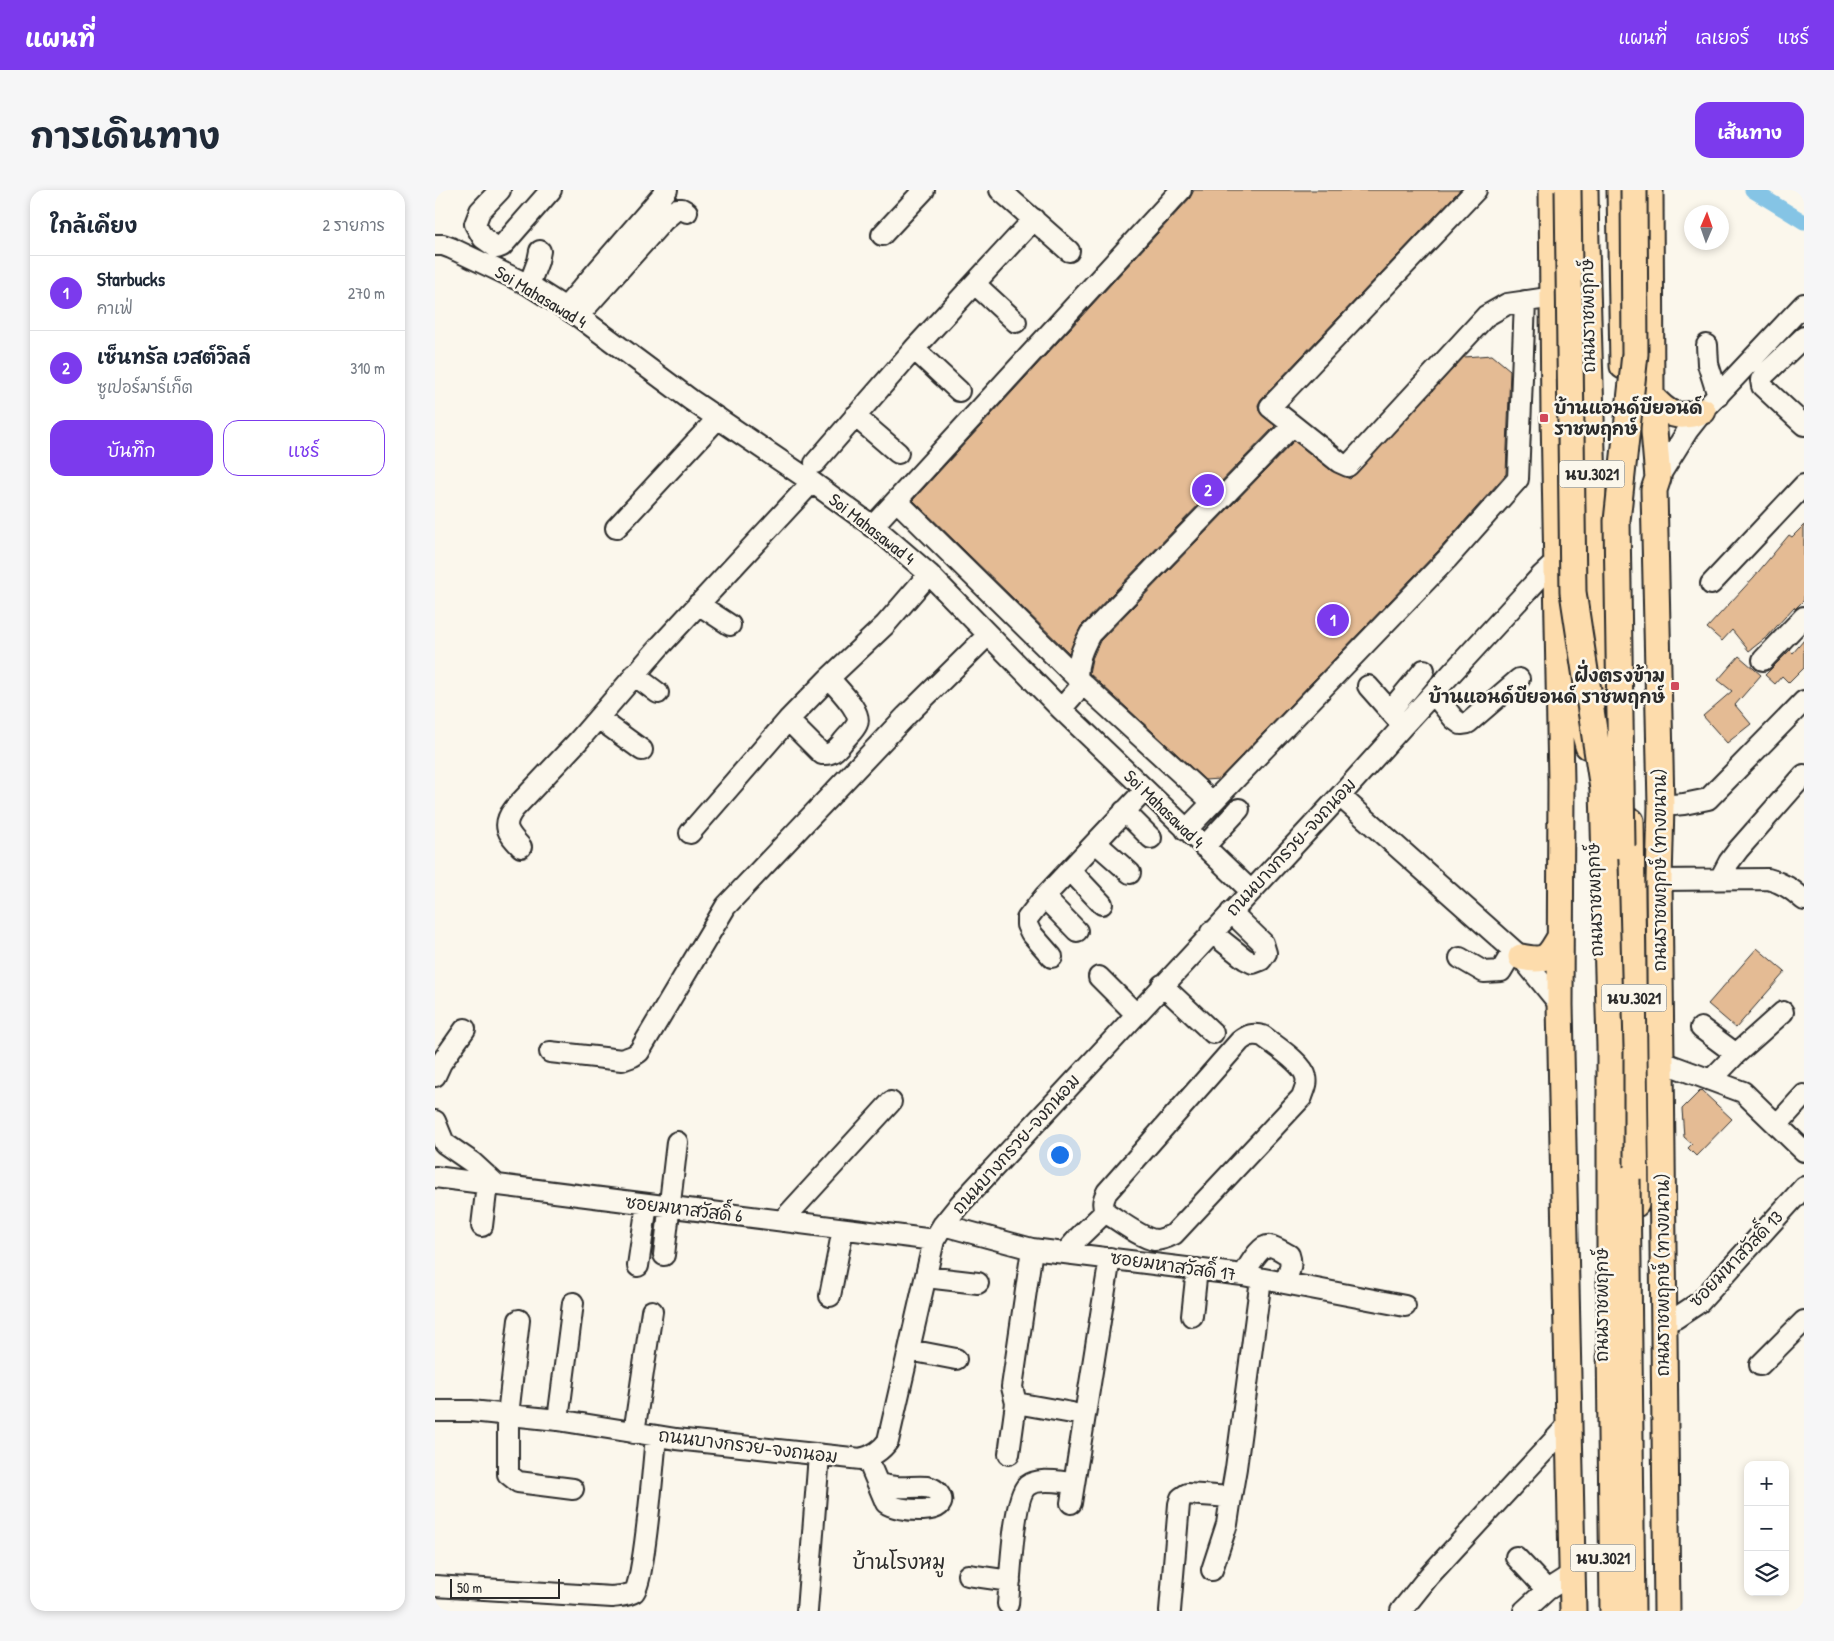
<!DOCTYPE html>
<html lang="th">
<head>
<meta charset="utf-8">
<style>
	:root { --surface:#fff; --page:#f6f6f7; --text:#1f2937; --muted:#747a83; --line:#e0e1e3; --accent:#7c3aed }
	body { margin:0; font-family:"Patrick Hand","Playpen Sans Thai",sans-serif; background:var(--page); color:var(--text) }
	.controls { position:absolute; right:15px; bottom:15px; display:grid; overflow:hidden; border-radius:10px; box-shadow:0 2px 8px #0003 }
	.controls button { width:45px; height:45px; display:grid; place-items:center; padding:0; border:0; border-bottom:1px solid var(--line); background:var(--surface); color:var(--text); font:25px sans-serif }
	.compass { position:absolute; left:1249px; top:15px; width:45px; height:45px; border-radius:50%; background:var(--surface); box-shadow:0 2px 8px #0003; rotate:2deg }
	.scale { position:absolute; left:15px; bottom:12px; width:110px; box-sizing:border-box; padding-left:5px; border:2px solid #2b2b2b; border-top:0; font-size:14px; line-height:18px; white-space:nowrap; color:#2b2b2b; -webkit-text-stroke:4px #fbf7ec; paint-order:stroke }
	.you { position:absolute; left:624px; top:964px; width:18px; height:18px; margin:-12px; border:4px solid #fff; border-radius:50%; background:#1a73e8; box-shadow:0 0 0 8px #1a73e833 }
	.badge { display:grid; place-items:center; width:32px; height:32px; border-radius:50%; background:var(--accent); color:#fff; font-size:16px; font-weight:700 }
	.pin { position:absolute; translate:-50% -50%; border:2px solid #fff; box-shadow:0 1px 5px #0006 }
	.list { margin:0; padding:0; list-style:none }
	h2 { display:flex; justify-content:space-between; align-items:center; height:65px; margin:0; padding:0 20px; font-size:21px }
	h2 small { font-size:16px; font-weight:400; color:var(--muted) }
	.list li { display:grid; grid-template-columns:32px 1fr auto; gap:15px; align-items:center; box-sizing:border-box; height:75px; padding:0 20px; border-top:1px solid var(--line) }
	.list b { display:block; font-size:19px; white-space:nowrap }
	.list p { margin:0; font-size:16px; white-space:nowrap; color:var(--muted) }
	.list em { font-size:16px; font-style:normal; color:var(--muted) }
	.actions { display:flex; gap:10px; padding:15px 20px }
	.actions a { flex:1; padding:11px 0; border:1px solid var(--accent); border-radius:15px; text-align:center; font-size:18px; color:var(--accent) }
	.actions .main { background:var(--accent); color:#fff }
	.icon { flex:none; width:28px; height:28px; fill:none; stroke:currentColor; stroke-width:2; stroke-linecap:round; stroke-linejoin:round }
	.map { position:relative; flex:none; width:1369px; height:1421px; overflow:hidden; border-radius:15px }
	header { display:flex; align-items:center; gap:30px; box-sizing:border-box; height:70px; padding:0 25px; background:var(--accent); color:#fff }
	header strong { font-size:24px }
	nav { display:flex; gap:28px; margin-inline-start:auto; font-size:18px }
	.intro { display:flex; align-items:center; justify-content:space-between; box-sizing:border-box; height:120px; padding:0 30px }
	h1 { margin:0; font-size:35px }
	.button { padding:12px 22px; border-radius:15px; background:var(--accent); color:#fff; font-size:18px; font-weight:700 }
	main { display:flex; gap:30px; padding:0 30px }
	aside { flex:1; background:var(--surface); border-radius:15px; box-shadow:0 2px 8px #0003 }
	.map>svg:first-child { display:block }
</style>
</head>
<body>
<header>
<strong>แผนที่</strong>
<nav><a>แผนที่</a><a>เลเยอร์</a><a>แชร์</a></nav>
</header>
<div class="intro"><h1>การเดินทาง</h1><a class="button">เส้นทาง</a></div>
<main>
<aside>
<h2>ใกล้เคียง<small>2 รายการ</small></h2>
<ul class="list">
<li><span class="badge">1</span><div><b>Starbucks</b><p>คาเฟ่</p></div><em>270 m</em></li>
<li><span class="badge">2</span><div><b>เซ็นทรัล เวสต์วิลล์</b><p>ซูเปอร์มาร์เก็ต</p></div><em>310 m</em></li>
</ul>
<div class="actions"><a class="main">บันทึก</a><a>แชร์</a></div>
</aside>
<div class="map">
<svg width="1369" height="1421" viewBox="0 0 1369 1421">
	<rect width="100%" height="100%" fill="#fbf7ec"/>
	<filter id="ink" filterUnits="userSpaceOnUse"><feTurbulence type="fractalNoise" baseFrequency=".02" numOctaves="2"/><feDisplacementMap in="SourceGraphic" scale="10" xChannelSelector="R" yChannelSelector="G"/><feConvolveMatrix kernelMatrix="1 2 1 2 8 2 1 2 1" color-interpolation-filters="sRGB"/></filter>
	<g filter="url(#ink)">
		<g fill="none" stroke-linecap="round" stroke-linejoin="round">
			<path stroke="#85c4e5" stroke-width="15" d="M1317,0L1369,32"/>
		</g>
		<path fill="#e4bb94" stroke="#2b2b2b" d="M759,0H1025L826,209L823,215L824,221L840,236L646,436L634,463L478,310L755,8Z
			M1057,165L1075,180L1071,284L1003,361L784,589L770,590L654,483L657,469L665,451L859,251L897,281L915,289L1029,167Z
			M1369,335V410L1360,419L1359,417L1333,446L1314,461L1297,440L1287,451L1272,438L1319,387L1354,345L1357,347Z
			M1369,450V478L1354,493L1347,486L1340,494L1330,485L1355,460L1358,463Z
			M1304,466L1326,485L1300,515L1316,534L1292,553L1268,526L1297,501L1283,490Z
			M1322,758L1350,782L1301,838L1273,814Z
			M1266,900L1297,929L1261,966L1253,958L1257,954L1249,947L1247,919Z"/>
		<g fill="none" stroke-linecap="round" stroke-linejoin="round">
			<defs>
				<path id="minor" d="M65,0L45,21L40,34L48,48L62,58L67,56L116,0
					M565,0L634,61
					M1041,0L835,217L904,272L913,276L1051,126L1072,114L1119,107
					M447,45L489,0
					M0,55H8L16,58L94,95L143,126L256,210L377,292L443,340L494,384L626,519L816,701
					M540,94L581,132
					M94,95L103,71L105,61
					M130,118L232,0
					M143,126L228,31L242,19H247L252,22
					M1369,147L1329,185L1326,190L1327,196L1369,235
					M1272,155L1273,174L1283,206
					M479,159L524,201
					M420,226L463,263
					M380,273L479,159L599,29
					M1223,288L1253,240L1268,221L1369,114
					M462,311L642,488
					M437,337L746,0
					M181,338L283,228
					M1276,394L1369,295
					M263,414L295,435
					M1328,470L1369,427
					M199,485L223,503
					M648,494L777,612
					M933,496L963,530
					M998,503L1019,529L1026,534L1033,533L1084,489
					M626,519L648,494L642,488C642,471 647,459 655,444L857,236
					M955,521L989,480
					M163,528L207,560
					M353,530L387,564C397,565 401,560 407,553C411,547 419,541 422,534C428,522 401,497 394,488
					M905,606L1086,767L1125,815
					M1226,616L1249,614L1273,609L1369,511
					M689,621L716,648
					M751,640L1012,369L1083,289L1090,111
					M255,643L353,530L394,488L450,435L494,384
					M661,653L695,683
					M86,657C73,643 66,636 79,619L144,550L225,456L377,292
					M769,657L804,619
					M635,680L667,714
					M1285,689L1294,672L1303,660L1369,585
					M1224,690L1333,689C1348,693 1357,699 1369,710
					M609,707L642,741
					M776,742L810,769L818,773L826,770L831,763L828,753L796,722
					M617,767L596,743L592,735V729L609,707L710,600
					M1025,768L1049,782L1066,781L1078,761
					M664,787L701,824
					M727,795L778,843
					M1266,838L1301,864
					M115,862L187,870L198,866L204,862L291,716L471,526L553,445
					M1227,872L1308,902L1369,961
					M0,886L6,873L30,839
					M1276,890L1301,864L1348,822
					M0,931L9,953L38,973L62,995
					M1342,935L1369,905
					M0,987L499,1050
					M347,1031L456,912
					M508,1035L597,1059L808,1085L970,1116
					M47,1036L52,994
					M597,1059L577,1197L581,1213L637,1223
					M630,1063L644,1047L670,1022C683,1030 706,1048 720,1050C727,1050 733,1047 739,1044L867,907C869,900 873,894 871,887C868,873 839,855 828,846C818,843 813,845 805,851L672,1002C668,1010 667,1014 670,1022
					M229,1065L242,952
					M203,1076L212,1014
					M808,1085C813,1078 825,1054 835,1056C841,1057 848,1062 854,1065C858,1076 853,1083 850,1093
					M491,1087L543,1093
					M395,1106L408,1039
					M757,1126L762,1079
					M84,1130L73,1225V1284L83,1292L138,1299
					M1228,1133L1241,1128L1265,1112L1369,997
					M474,1160L521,1169
					M1325,1175L1369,1131
					M0,1221H36L123,1230L241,1249L426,1269C438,1266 446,1261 453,1251L499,1050L508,1035L525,1014L905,606L968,536L1107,385L1122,371
					M123,1230L138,1113
					M199,1243L217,1121
					M574,1264L581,1213
					M432,1268L451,1313C462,1322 521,1326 503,1303C495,1292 474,1299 462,1297C456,1297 449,1295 443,1294
					M636,1313L675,1068
					M1081,1367L1112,1400
					M777,1380L792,1334L796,1307
					M533,1385L575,1391
					M0,1396L177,1407C184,1406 193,1406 199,1402C209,1394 219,1267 221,1246
					M573,1414C575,1393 578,1308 592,1296C603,1287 625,1292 638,1293
					M372,1421L384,1265
					M735,1421L744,1314L746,1308L752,1304L796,1307L801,1278L826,1089
					M966,1421L994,1386L1134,1234
					M1089,1421L1112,1400L1137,1384"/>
				<path id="major" d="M1117,0L1119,225L1126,592L1125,815L1138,1421
					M1150,0C1152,164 1163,329 1158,494
					M1185,0L1188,176
					M1215,0L1216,206L1223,288L1219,300L1226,616L1224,690L1232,1421
					M1216,206C1233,225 1242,230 1268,221
					M1133,484L1153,556
					M1196,631L1201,1014
					M1086,767C1111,772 1113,768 1125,747"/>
			</defs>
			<use href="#minor" stroke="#2b2b2b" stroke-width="24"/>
			<use href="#major" stroke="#2b2b2b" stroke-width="29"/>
			<use href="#minor" stroke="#fbf7ec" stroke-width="20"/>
			<use href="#major" stroke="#fddcac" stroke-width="25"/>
			<defs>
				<path id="major-bridge" d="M1133,0L1138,402L1168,599L1175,857V1152L1178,1421
					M1187,656L1182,331L1200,164L1199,0
					M1192,989L1197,1421"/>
			</defs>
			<use href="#major-bridge" stroke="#2b2b2b" stroke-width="29" stroke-linecap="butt"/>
			<use href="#major-bridge" stroke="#fddcac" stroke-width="25"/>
		</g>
	</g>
	<g fill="#d1495b" stroke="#fbf7ec" stroke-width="2">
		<rect x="1104" y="223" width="10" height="10" rx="2.5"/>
		<rect x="1235" y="491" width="10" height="10" rx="2.5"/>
	</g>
	<g text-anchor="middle" stroke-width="5" stroke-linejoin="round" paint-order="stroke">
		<g fill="#fbf7ec" stroke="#696865" stroke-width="1">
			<rect x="1124.5" y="270.5" width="65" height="27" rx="4"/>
			<rect x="1166.5" y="794.5" width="65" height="27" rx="4"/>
			<rect x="1135.5" y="1354.5" width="65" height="27" rx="4"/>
		</g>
		<g font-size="16" font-weight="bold" fill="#2b2b2b">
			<text x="1157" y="290">นบ.3021</text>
			<text x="1199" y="814">นบ.3021</text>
			<text x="1168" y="1374">นบ.3021</text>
		</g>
		<g font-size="18" fill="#2b2b2b" stroke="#fbf7ec">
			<text transform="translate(106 107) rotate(31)" y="6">Soi Mahasawad 4</text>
			<text transform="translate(1153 126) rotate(-91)" y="6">ถนนราชพฤกษ์</text>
			<text transform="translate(437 339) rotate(38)" y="6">Soi Mahasawad 4</text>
			<text transform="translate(729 619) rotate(44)" y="6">Soi Mahasawad 4</text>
			<text transform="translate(856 657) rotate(-47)" y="6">ถนนบางกรวย-จงถนอม</text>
			<text transform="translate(1225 680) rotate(-90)" y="6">ถนนราชพฤกษ์ (ทางขนาน)</text>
			<text transform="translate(1160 710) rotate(-92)" y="6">ถนนราชพฤกษ์</text>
			<text transform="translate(581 954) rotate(-48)" y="6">ถนนบางกรวย-จงถนอม</text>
			<text transform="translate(249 1019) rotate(7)" y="6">ซอยมหาสวัสดิ์ 6</text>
			<text transform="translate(1301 1069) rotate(-46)" y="6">ซอยมหาสวัสดิ์ 13</text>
			<text transform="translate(738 1076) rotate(8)" y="6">ซอยมหาสวัสดิ์ 17</text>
			<text transform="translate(1228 1085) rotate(-90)" y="6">ถนนราชพฤกษ์ (ทางขนาน)</text>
			<text transform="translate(1167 1115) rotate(-90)" y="6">ถนนราชพฤกษ์</text>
			<text transform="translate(313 1256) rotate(7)" y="6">ถนนบางกรวย-จงถนอม</text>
		</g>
		<g font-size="18" font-weight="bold" fill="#2b2b2b" stroke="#fbf7ec" text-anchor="start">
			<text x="1119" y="224">บ้านแอนด์บียอนด์<tspan x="1119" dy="21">ราชพฤกษ์</tspan></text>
			<text x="1230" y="492" text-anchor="end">ฝั่งตรงข้าม<tspan x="1230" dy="21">บ้านแอนด์บียอนด์ ราชพฤกษ์</tspan></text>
		</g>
		<g font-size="20" fill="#2b2b2b" stroke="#fbf7ec">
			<text x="464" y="1379">บ้านโรงหมู</text>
		</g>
	</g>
</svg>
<div class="controls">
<button>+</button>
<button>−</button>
<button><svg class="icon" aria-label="layers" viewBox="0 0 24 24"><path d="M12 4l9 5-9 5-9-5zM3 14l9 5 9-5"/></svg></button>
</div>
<svg class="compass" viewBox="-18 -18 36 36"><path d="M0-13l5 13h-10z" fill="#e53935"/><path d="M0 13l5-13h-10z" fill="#747a83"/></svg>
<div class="scale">50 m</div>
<div class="you"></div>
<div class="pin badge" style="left:898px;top:430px">1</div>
<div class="pin badge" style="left:773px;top:300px">2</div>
</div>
</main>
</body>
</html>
